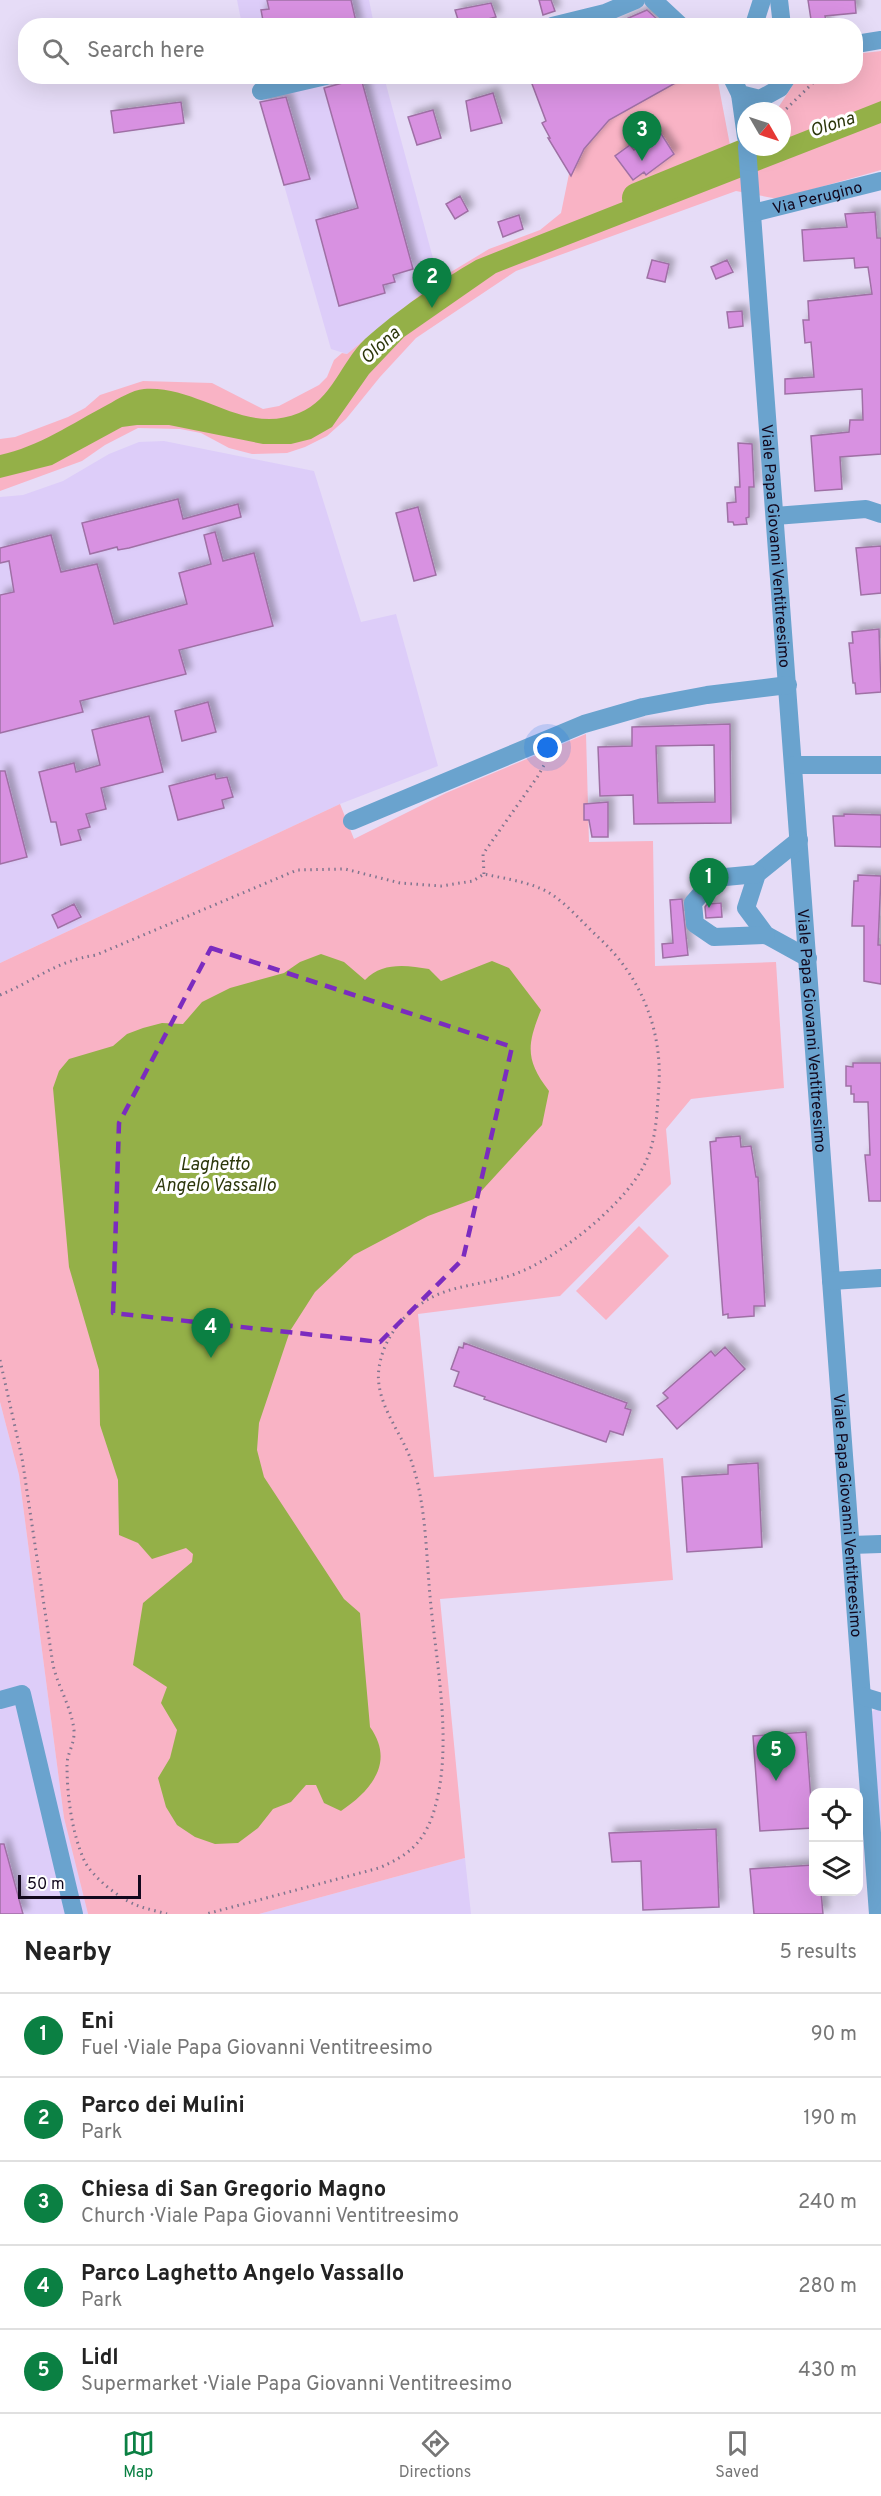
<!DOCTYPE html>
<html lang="en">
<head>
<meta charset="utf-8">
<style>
	:root { --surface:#fff; --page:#f2f2f2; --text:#222; --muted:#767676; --line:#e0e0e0; --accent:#0b8043 }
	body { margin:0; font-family:Overpass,sans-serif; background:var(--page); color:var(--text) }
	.controls { position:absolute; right:18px; bottom:18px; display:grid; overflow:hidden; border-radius:12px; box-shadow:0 6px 24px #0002 }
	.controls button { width:54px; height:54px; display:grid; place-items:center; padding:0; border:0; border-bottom:2px solid var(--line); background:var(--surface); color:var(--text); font:30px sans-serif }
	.compass { position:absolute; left:737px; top:102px; width:54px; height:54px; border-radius:50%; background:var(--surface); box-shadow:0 6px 24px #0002; rotate:129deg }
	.scale { position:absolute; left:18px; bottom:15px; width:123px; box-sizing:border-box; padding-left:6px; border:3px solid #12081e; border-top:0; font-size:16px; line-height:21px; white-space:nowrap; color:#12081e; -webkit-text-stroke:4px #fff; paint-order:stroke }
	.you { position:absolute; left:548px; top:748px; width:21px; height:21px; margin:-15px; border:4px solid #fff; border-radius:50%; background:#1a73e8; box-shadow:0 0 0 9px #1a73e833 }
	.badge { display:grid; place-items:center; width:39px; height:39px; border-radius:50%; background:var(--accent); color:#fff; font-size:20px; font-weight:700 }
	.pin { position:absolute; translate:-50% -50px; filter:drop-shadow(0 2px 3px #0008) }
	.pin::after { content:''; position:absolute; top:32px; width:21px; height:18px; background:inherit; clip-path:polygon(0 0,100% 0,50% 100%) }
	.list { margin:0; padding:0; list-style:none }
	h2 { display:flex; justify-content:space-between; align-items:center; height:78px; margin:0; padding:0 24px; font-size:26px }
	h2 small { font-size:20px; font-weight:400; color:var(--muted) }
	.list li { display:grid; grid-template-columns:39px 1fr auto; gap:18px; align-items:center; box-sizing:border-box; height:84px; padding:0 24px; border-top:2px solid var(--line) }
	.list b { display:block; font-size:22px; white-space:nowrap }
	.list p { margin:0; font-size:20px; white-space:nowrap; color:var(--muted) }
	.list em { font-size:20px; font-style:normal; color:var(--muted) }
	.icon { flex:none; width:33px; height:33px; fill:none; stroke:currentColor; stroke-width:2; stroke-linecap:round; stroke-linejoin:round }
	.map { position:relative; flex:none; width:881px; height:1914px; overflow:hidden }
	.search { position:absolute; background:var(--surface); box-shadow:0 6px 24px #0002; left:18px; right:18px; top:18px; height:66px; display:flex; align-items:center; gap:15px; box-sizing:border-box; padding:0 21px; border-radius:24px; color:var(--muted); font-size:22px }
	.sheet { height:498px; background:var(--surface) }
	nav { display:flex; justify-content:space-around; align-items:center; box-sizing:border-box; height:84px; border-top:2px solid var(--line); background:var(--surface); font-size:16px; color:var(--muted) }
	nav a { display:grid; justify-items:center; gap:3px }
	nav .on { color:var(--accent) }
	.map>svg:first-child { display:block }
</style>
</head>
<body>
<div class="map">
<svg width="881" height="1914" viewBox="0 0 881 1914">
	<defs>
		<filter id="shadow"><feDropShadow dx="5.5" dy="-5.5" stdDeviation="3" flood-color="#0004"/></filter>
	</defs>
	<rect width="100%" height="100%" fill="#e6dcf7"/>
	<path fill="#ddcdf9" d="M237,0H369L374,25H242Z
		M253,77H384L437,273L441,278L347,354L331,349Z
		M164,441L314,471L361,622L396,614L438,766L340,804L0,963V497L23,495L63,481L109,454L139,442Z
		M0,1402L19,1475L64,1818L88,1914H0Z
		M881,1708V1914L864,1714Z
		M465,1858L471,1914H259Z"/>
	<path fill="#f9b3c5" d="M881,51V170L778,199L736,191L516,271L416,338L380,377L346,419L327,436L305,447L287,453L252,454L229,448L201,433L180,429L138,428L105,445L82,461L0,491V439L15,437L68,417L85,408L100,395L143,381L212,383L263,409L279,406L319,385L327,377L334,360L342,353L347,354L441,278L489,249L540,230L561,213L569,174L584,149L609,120L685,77H717L733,161V152L746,145V147H782V111H776L798,77L856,76V54Z
		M586,734L589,842L653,841L655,966L776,962L784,1088L691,1099L666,1129L671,1184L560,1296L418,1314L434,1477L663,1458L673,1580L440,1599L465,1858L259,1914H88L64,1818L19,1475L0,1402V963L340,804L354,839L446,793Z
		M639,1226L669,1256L606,1320L576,1291Z"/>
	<path fill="#94b048" d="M881,101V123L496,273L404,337L369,374L332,427L311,439L291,444H263L169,425H137L122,427L52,465L0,478V455C38,447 73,423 107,405C118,399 132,390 144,389C199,385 244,436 299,413C332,400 341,362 365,339C395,312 441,280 476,260L762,147H782V140Z
		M321,954L344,962L365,980C382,962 406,965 429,969L441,981L492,961L509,968L541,1010C527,1045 525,1060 549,1091L542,1125L474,1199L428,1216L354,1255L315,1292L290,1331L259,1423L257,1450L264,1477L344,1599L360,1613L370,1727C395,1762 372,1790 341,1811L324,1803L316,1785H306L291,1802L273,1809L258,1828L238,1843L215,1844L195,1837L177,1825L166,1807L158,1778L170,1758L177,1730L161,1703L167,1687L133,1665L143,1603L192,1562L193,1554L186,1548L152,1559L138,1543L119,1535L118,1480L100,1425L99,1370L69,1267L53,1088L59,1071L69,1059L113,1046L127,1034L143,1028L162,1023L183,1024L202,1002L230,988L284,973L300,962Z"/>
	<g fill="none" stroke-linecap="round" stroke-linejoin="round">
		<path stroke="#94b048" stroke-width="30" d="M637,198L762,147"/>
	</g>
	<path fill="#d891e1" stroke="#9f70a5" stroke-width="1.5" fill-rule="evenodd" filter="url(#shadow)" d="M267,0H351L357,26H264L261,10L269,9Z
		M539,0H551L555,11L543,15Z
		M808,0H855L856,13L825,16L827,26H812Z
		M491,3L496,17L460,26L455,10Z
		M647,10L659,21L656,26H610Z
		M529,76H688L609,120L584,149L571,176L548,138H550L542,123L546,121Z
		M361,78L413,269L393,275L395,282L383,285L385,293L339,306L316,220L358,208L324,88Z
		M493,93L502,123L471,131L466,101Z
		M286,97L310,179L284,185L260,102Z
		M181,102L184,123L114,133L111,111Z
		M433,110L441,138L417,145L408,117Z
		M657,132H660L674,154L646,175L644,172L633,180L615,156L630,145L634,150Z
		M460,196L468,211L455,219L446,204Z
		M875,212L877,238H881V454L840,457L842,489L815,491L811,436L849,432L850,420H863L862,389L785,394V379L814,377L811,342L805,343L803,320H809L808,301L872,294L868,267L855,268L854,258L804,261L802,230L847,227L845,214Z
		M519,215L523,229L503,237L498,222Z
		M652,260L669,264L665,282L647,278Z
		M727,260L733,272L716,279L711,267Z
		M742,311L743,326L729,328L727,312Z
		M738,443L752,444L754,487H749V517L746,518L747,524L734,525L733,522H728L727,503L736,502L735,487H740Z
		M178,499L183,519L238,504L241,517L129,548L118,550L117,547L90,554L82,523Z
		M418,507L436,575L414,581L396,513Z
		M215,532L223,561L254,553L273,626L179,650L186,674L80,701L83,712L0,733V595L14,592L9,561L0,563V548L51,535L61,572L97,564L114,624L187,604L179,573L211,564L204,535Z
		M881,546V593L861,595L856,548Z
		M879,629L881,692L856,694L855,683H853L849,643H853L852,632Z
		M208,702L216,732L182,741L175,711Z
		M149,716L163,772L101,788L106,809L86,814L90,827L78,830L81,840L61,845L56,822H51L39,772L74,763L76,772L100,765L92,730Z
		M730,724L731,823L634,824L633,795L600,796L598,747L632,746V727ZM714,745L715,802L658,803L656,746Z
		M0,771H5L27,857L0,864Z
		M215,774L216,779L227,777L233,797L222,800L224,808L178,820L169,786Z
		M608,802V837H592L589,820H584V804Z
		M844,814L881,815V847L835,846L833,816H844Z
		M858,875L881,876L878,945H881V984L864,981V926H852L854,881H858Z
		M682,899L688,955L663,958L662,944L673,943L670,900Z
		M721,903L722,917L706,918L705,907L707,904Z
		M74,904L81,917L58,928L52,915Z
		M853,1063H881V1201H869L865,1155H870L868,1102H854V1094H851V1086H846V1066L853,1067Z
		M740,1136L741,1147L751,1146L756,1177H758L765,1306H754V1316L728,1318V1314L723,1315L710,1142L716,1141V1138Z
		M464,1343L627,1403L625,1408L631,1410L623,1435L610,1431L606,1442L484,1399L485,1397L454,1386L459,1372L451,1369L459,1347L463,1348Z
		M725,1347L745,1369L677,1429L657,1406L668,1398L663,1393L711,1351L715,1356Z
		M758,1463L762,1547L687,1552L682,1477L728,1474V1465Z
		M806,1732L813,1828L760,1831L753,1736Z
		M716,1829L719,1907L643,1910L641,1861L612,1862L609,1833Z
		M0,1844H4L23,1914H0Z
		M813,1865V1892H821L823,1914H754L750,1869Z"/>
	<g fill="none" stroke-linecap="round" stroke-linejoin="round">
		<path stroke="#80768f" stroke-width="3" stroke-dasharray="1.5 4.5" stroke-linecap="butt" d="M782,113L820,76
			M484,874L483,854L538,776L549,756
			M0,995C36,980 56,961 96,955L297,870L345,869L400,883L441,886L473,881L484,874C506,879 532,882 551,894C568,905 583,923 598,937C640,975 662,1028 659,1084C657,1109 657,1136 647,1159C630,1201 557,1259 515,1274C493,1282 469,1284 447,1291C413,1302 384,1332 379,1368C374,1403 402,1432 412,1463C426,1505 426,1552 430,1596C436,1664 455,1751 432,1817C421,1846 406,1856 379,1868L206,1914
			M0,1360L22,1458L53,1665C58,1687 71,1706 74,1730C75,1744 67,1753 67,1765C67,1796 72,1833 84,1860C92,1877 119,1898 136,1905C146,1909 157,1911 167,1914"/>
		<g stroke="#6aa3ce" stroke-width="18">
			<path d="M653,0L681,26"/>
			<path d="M779,0L782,26"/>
			<path d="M754,25L762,0"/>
			<path d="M552,26L605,13L636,0"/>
			<path d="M856,44L881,40"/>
			<path d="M731,76L740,94L760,99L780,88L788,76"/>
			<path d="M261,91L326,76"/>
			<path d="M740,94L746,137"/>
			<path id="s1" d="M747,147L878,1914"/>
			<path id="s2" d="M753,213L881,181"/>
			<path d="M775,516L866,509L881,514"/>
			<path d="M794,765H881"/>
			<path d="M352,821L584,724L643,707L707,695L788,685"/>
			<path d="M799,840L757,874L746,908L766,935L808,958"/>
			<path d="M757,874L715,878L693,903L695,924L714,937L766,935"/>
			<path d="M831,1281L881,1278"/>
			<path d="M851,1545L881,1544"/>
			<path d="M862,1696L881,1702"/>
			<path d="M0,1700L22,1694L74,1914"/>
		</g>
	</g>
	<path fill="none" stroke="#7b2cbf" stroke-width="4.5" stroke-dasharray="12 8" stroke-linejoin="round" d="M211,948L512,1047L463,1259L380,1342L113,1313L119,1123Z"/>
	<g text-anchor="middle" stroke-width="6" stroke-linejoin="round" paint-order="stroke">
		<g font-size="16" fill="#12081e" stroke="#fff">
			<text dy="6" stroke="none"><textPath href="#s2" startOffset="66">Via Perugino</textPath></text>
			<text dy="6" stroke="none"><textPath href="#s1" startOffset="400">Viale Papa Giovanni Ventitreesimo</textPath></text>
			<text dy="6" stroke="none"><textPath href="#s1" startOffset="886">Viale Papa Giovanni Ventitreesimo</textPath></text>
			<text dy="6" stroke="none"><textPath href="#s1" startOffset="1372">Viale Papa Giovanni Ventitreesimo</textPath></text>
		</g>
		<g font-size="18" font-style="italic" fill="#2b360a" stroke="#fff">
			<text transform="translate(832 124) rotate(-18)" y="6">Olona</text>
			<text transform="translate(380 345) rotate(-42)" y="6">Olona</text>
			<text x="215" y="1170">Laghetto<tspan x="215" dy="21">Angelo Vassallo</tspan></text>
		</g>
	</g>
</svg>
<div class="controls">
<button><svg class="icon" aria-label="locate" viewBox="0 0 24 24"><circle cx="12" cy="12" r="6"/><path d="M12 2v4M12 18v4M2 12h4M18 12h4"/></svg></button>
<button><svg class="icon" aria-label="layers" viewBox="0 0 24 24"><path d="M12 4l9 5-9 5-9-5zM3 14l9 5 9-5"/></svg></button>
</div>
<svg class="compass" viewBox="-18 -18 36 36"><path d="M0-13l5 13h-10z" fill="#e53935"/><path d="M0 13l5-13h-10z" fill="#767676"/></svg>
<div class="scale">50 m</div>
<div class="you"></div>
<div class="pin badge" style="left:709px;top:908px">1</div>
<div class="pin badge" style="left:432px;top:308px">2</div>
<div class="pin badge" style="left:642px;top:161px">3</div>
<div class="pin badge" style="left:211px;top:1358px">4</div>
<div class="pin badge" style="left:776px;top:1781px">5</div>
<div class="search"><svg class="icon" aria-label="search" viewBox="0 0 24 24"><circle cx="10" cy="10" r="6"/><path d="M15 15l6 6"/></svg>Search here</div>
</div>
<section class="sheet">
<h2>Nearby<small>5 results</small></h2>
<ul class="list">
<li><span class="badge">1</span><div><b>Eni</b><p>Fuel · Viale Papa Giovanni Ventitreesimo</p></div><em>90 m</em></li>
<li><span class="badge">2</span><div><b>Parco dei Mulini</b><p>Park</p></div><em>190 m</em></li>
<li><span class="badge">3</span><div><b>Chiesa di San Gregorio Magno</b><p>Church · Viale Papa Giovanni Ventitreesimo</p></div><em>240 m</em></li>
<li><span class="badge">4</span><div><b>Parco Laghetto Angelo Vassallo</b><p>Park</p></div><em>280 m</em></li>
<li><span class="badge">5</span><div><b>Lidl</b><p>Supermarket · Viale Papa Giovanni Ventitreesimo</p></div><em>430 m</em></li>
</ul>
</section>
<nav>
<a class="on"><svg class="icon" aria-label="map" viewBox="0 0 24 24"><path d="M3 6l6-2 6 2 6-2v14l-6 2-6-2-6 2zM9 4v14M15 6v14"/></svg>Map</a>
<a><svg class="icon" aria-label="directions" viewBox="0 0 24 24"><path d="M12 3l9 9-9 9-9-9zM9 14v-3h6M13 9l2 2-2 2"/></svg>Directions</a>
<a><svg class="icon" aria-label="saved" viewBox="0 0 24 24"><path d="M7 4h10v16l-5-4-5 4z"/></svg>Saved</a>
</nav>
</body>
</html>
